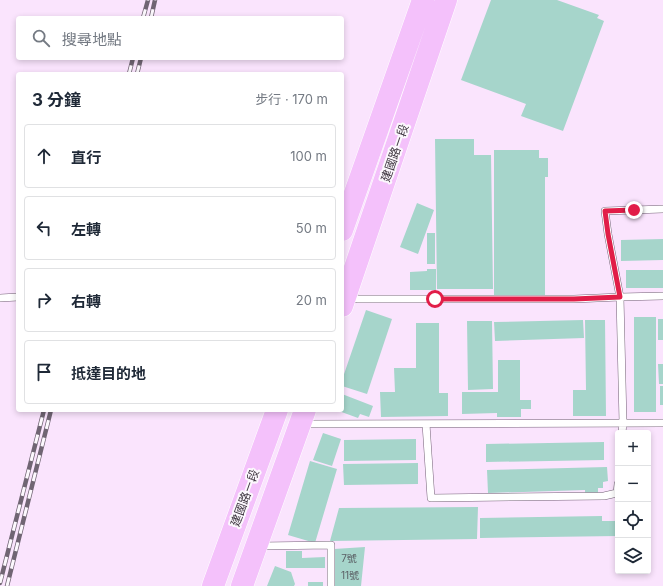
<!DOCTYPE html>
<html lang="zh-TW">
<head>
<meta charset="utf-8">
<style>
	:root { --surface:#fff; --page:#f2f2f3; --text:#1f2937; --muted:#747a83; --line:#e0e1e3 }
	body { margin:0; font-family:Inter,"Noto Sans TC",sans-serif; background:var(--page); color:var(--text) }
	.controls { position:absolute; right:12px; bottom:12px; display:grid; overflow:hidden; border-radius:4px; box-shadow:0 2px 6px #0003 }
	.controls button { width:36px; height:36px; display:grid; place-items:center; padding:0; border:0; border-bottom:1px solid var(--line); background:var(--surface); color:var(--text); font:20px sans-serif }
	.stop { position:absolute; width:12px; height:12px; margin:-9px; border:3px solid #e11d48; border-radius:50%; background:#fff }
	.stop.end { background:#e11d48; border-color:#fff; box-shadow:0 1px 4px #0008 }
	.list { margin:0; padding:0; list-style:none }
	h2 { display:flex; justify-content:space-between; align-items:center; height:52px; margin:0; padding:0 16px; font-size:17px }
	h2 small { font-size:13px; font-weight:400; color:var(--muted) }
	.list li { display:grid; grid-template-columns:26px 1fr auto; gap:12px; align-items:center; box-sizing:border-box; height:64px; margin:0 8px 8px; padding:0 8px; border:1px solid var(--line); border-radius:4px }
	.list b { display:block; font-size:15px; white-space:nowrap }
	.list em { font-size:13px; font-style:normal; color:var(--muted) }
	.icon { flex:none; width:22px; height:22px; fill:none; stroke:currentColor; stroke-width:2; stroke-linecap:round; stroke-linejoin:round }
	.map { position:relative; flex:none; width:663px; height:586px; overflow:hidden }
	.search { position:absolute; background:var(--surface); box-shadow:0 2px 6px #0003; left:16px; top:16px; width:328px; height:44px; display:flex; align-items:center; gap:10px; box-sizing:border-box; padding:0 14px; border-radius:4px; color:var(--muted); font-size:15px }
	.panel { position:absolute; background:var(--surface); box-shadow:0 2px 6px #0003; left:16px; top:72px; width:328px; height:340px; border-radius:4px }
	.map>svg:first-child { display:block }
</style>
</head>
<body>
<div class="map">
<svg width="663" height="586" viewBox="0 0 663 586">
	<rect width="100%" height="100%" fill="#fae4fd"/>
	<path fill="#a6d5cb" d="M491,0H557L599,15L597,18L604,21L563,131L521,116L526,104L461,80Z
		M435,139H474V155H491L493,289H437Z
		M494,150H539V158H548V177H545V298H494Z
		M417,203L434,210L418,254L400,247Z
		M427,233H435V264H427Z
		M663,239V260L621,261V240Z
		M427,269H436V290H410V272L427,271Z
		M626,270H663V288H626Z
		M366,310L392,319L367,394L342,386V380Z
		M634,317H656V412H634Z
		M658,319H663V340H658Z
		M583,320L584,338L495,341L494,322Z
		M585,320H605L606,416H573V390H586Z
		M467,321H492L493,389L468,390Z
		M416,323H439V393H448V416L381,417L380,392H395L394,368H416Z
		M498,360H520V400H531V409H521V417H497V413L462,414V392H498Z
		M658,364H663V384H659Z
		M660,386H663V405H660Z
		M342,394L373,406L369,417L360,414L358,418L336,410H342Z
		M323,433L341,439L332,466L313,460Z
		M416,439V460L344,461V440Z
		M604,442V460L486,462V444Z
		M310,461L337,469L315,543L288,535Z
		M418,463V484L344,485L343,464Z
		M607,467L608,481L603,482V488H598V494H585V490L488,493L487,470Z
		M478,507L477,539L330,541L339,508Z
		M602,516V521H618V536L480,538V518Z
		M365,547L361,586H334V549Z
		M286,551H302V558L325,557V568H286Z
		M275,566L291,572L295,584L294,586H267Z
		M308,582H323V586H308Z"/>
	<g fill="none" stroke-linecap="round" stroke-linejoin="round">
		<defs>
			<path id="service" d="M348,297L358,299H574L620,297L663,296
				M0,298L18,297
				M304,424L663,423
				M426,424L431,498L604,496L617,493L618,484
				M622,433L623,423L620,297L608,234L605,211L663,209
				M260,546L331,545V586"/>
			<path id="primary" d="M342,230L423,0
				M342,306L446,0
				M213,586L277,410
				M242,586L252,558L305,410"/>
		</defs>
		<use href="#service" stroke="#746177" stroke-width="8"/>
		<use href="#primary" stroke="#fff" stroke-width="23"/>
		<use href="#service" stroke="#fff" stroke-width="7"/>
		<use href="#primary" stroke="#f4c1fb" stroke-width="22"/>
		<defs>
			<path id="rail" d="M143,18L148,0
				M151,18L155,0
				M129,74L133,58
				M137,74L141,58
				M0,583L44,410
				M7,586L51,410"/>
		</defs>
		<use href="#rail" stroke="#706573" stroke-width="4.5"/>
		<use href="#rail" stroke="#fcf8fd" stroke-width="3" stroke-dasharray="9" stroke-linecap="butt"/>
	</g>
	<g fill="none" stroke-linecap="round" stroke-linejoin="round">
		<path stroke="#e11d48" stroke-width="5" d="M435,299H574L620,297L608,234L605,211L634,210"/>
	</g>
	<g text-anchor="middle" stroke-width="4" stroke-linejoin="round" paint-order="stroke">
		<g font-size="10" fill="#5a5f64">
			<text x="349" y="562">7號</text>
			<text x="350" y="579">11號</text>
		</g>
		<g font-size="12" fill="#403842" stroke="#fcf8fd">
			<text transform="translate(395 153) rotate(-71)" y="4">建國路ㄧ段</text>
			<text transform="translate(245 498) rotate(-70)" y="4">建國路ㄧ段</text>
		</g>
	</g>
</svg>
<div class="controls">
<button>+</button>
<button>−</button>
<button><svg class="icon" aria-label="locate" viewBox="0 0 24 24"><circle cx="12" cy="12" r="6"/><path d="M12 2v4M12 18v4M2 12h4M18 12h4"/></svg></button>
<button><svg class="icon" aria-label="layers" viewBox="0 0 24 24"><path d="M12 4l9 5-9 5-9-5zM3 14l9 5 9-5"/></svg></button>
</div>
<div class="stop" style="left:435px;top:299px"></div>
<div class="stop end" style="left:634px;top:210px"></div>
<div class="search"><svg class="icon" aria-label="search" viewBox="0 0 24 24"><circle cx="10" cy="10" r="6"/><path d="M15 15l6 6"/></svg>搜尋地點</div>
<section class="panel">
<h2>3 分鐘<small>步行 · 170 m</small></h2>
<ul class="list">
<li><svg class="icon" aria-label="ahead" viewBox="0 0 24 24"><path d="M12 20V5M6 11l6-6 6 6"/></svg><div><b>直行</b></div><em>100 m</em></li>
<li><svg class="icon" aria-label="left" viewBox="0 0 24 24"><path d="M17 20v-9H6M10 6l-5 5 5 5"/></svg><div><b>左轉</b></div><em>50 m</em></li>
<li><svg class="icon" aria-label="right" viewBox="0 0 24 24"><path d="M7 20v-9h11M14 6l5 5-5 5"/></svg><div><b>右轉</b></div><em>20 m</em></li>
<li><svg class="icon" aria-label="arrive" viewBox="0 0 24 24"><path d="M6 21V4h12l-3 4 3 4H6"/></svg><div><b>抵達目的地</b></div></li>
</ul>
</section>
</div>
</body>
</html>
